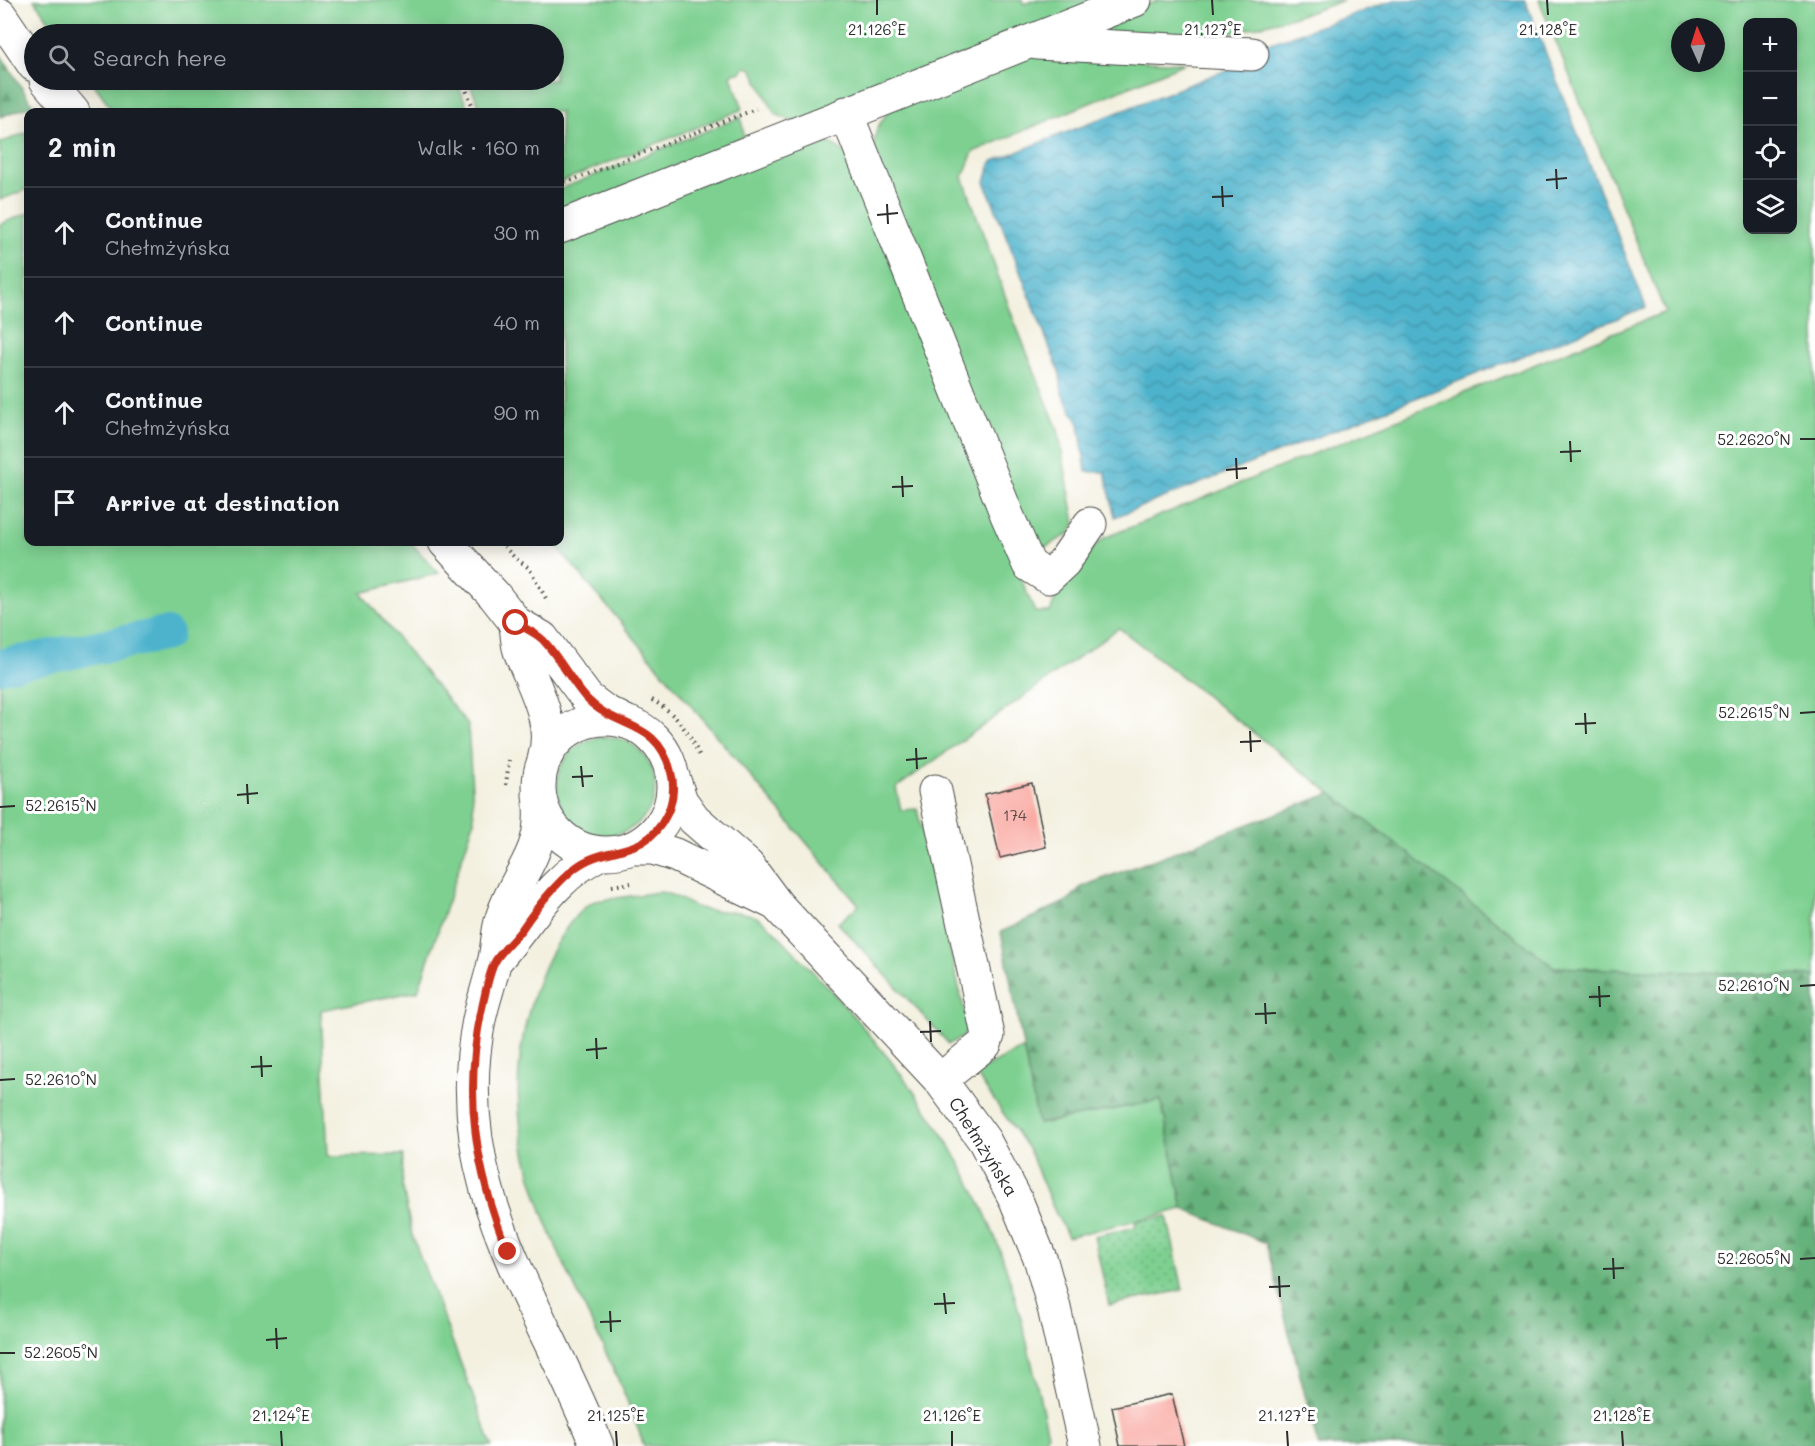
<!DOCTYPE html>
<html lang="en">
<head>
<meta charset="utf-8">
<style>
	:root { --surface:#171b24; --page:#20242c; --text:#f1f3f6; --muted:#9ea1a6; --line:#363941 }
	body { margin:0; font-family:Mali,sans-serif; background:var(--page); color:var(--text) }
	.controls { position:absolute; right:18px; top:18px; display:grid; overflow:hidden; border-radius:12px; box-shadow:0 3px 15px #0003 }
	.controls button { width:54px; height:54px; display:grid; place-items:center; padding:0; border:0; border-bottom:2px solid var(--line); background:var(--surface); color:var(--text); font:30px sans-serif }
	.compass { position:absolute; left:1671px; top:18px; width:54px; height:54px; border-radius:50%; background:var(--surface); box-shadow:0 3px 15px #0003; rotate:357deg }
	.stop { position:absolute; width:18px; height:18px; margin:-14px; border:4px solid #c8321e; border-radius:50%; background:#fff }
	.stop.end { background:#c8321e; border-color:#fff; box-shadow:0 2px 6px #0008 }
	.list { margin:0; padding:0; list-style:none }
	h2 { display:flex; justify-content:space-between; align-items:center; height:78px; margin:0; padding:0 24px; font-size:26px }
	h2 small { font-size:20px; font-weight:400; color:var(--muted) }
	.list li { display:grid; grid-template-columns:39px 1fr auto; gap:18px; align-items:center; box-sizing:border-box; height:90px; padding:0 24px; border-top:2px solid var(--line) }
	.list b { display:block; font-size:22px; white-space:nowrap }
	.list p { margin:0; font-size:20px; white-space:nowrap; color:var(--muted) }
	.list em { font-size:20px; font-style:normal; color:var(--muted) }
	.icon { flex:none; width:33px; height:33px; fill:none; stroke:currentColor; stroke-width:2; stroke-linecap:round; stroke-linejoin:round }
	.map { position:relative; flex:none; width:1815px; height:1446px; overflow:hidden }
	.search { position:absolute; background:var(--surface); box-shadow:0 3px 15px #0003; left:24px; top:24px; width:540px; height:66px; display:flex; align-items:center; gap:15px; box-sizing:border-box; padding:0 21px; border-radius:33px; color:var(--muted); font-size:22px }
	.panel { position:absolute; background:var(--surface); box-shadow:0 3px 15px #0003; left:24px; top:108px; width:540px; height:438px; border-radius:12px }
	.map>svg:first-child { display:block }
</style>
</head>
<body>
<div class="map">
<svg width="1815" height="1446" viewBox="0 0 1815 1446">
	<defs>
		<pattern id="forest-firs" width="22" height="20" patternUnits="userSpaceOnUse" patternTransform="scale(1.5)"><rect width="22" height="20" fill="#66b27b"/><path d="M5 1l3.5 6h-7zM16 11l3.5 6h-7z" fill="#549165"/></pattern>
		<pattern id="park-dots" width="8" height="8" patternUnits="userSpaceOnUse" patternTransform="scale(1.5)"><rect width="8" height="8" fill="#7ed091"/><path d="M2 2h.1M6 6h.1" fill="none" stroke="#67a977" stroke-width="1.8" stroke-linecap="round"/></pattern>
		<pattern id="water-waves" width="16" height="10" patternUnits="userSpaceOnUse" patternTransform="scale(1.5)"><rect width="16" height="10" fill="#4db3cc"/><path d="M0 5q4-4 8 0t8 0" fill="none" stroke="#4092a6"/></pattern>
	</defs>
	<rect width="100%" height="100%" fill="#fff"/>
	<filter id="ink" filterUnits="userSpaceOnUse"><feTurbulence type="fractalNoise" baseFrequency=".0167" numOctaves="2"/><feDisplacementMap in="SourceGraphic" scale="12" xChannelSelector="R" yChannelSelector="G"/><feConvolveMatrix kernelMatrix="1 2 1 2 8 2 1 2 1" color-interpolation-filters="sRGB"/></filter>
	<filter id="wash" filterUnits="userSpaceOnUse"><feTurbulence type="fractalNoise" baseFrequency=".008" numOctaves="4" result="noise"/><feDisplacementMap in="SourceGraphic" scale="24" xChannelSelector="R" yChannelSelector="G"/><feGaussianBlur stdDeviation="1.35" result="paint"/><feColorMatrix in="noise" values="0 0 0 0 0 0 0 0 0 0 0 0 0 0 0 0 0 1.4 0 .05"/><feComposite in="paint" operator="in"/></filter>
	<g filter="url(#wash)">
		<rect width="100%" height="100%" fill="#f3f0df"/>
		<path fill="#7ed091" stroke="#547e5e" stroke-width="1.5" fill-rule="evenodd" d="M34,0H1022L1024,4L1034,0H1108L795,123L775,114L752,69L745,67L740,73L735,72L731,76L742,106L741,110L560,182V112H482L468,80H554V34H59Z
			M1159,0H1344L1311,12L1191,44L1077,32Z
			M1539,0H1815V976L1554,967L1119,628L896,788L901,810L917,809L968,1026L963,1037L949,1044L838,923L859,905L553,542H560V236L815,141L830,143L845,152L1035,612H1050L1064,577L1104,538L1665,312ZM1748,22H1792V230H1748ZM1680,27H1716V63H1680Z
			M1030,54L1185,63L973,152L963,177L1013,318L1058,430L1075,523L1069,534L1046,547L1027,539L872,153L877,128L893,104Z
			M91,80H456L469,112H114Z
			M741,117L744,137L560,214V189Z
			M28,132V189L0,200V143Z
			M28,213V542H410L439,573L361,593L468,725L474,822L418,991L321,1010L328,1156L403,1155L402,1184L412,1235L492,1446H0V224Z
			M557 786a49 49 0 1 1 98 0a49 49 0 1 1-98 0Z
			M659,892C674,893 685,903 699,908C722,915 745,906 766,923C789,945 810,969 832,992C903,1070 965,1153 1001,1253C1022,1312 1034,1374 1048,1434L1044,1440L1018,1446H644C590,1282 469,1162 540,977C549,954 572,911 595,901Z
			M1023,1048L1039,1124L1161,1100L1183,1209L1068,1237L1054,1210L1029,1150L975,1073Z"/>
		<path fill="url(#forest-firs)" stroke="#486e53" stroke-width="1.5" d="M0,54L33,105L0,117Z
			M1331,793L1554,967L1815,976V1446H1318L1266,1243L1183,1209L1161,1100L1038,1124L1001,932L1069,900L1081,887Z"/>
		<path fill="url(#park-dots)" stroke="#547e5e" stroke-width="1.5" d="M1167,1216L1183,1290L1109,1305L1094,1236L1136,1227L1135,1221Z"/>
		<path fill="url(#water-waves)" stroke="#3c6f7c" stroke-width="1.5" d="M1395,0H1525L1646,307L1115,517L1105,472H1086L1079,424L1062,394L1060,374L985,182L991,162L1218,73L1260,63L1262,46Z"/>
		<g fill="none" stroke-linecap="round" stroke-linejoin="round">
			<path stroke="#4db3cc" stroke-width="34" d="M0,666L166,634"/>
		</g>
		<g id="blocks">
			<path fill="#f9aba4" d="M1032,783L1046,847L1000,858L985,794Z
				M1172,1394L1184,1446H1120L1112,1407Z"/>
		</g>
	</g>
	<g filter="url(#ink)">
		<use href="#blocks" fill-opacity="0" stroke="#494946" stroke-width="1.5"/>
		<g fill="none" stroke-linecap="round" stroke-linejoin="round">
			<defs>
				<path id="minor" d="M0,15L34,65
					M1037,43L1252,54
					M46,80L73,112
					M846,113L1007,515L1029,565L1048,577L1064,562L1090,524
					M560,227L1135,0
					M445,542L494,595L516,623L542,638L587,698L606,712L626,722
					M516,623C517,632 517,643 520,651C534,688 556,721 544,760
					M539 786a67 67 0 1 1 134 0a67 67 0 1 1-134 0Z
					M673,777L681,801L694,819L748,866L777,905L940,1080L984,1140L1016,1200L1041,1261L1054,1308L1085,1446
					M935,791L988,1035L985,1044L940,1080
					M539,795C547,854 518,868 502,918C497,933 498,948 494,963C490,982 483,1001 479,1020C446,1186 540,1301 597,1446
					M632,848H653L675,855L776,904
					M495,961C528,923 554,875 601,853"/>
			</defs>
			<use href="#minor" stroke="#494946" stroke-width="35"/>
			<path stroke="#494946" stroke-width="4" stroke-dasharray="1.5 4.5" stroke-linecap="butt" d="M462,80L475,112
				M560,185L756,109
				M500,542L514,557L529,568L548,602
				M652,700C676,713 689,732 700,757
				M506,785L509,760
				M612,886L631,883"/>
			<use href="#minor" stroke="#fff" stroke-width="33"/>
		</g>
	</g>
	<g fill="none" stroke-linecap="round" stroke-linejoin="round" filter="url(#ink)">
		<path stroke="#c8321e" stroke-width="8" d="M508,1252C475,1170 463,1095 482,1008C485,995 489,971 496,960C503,949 514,940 522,929C537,907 554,885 575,868C607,843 644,860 666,816C673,803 675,786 671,772C657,718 617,731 586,698C570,680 559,657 543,640C536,633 524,628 516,623"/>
	</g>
	<path fill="none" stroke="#2b2b2b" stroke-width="2" d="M877,0V15M1212,0L1213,15M1547,0L1548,15M1556,169L1557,189M1546,180L1567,178M1222,186L1223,207M1212,197L1233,196M887,204L888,224M877,215L898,213M1800,439H1815M1570,441L1571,462M1560,452L1581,451M1236,458L1237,479M1226,470L1247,468M902,476L903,497M892,487L913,486M1585,713L1586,734M1800,713L1815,712M1575,724L1596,723M1250,731L1251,752M1240,742L1261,741M916,748L917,769M906,760L927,758M581,766L583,787M572,777L593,776M247,784L248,804M237,795L258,793M0,807L15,806M1599,986L1600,1007M1800,986L1815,985M1589,997L1610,996M1265,1003L1266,1024M1255,1014L1276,1013M930,1021L931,1042M920,1032L941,1031M596,1038L597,1059M586,1050L607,1048M261,1056L262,1077M251,1067L272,1066M0,1080L15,1079M1613,1258L1614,1279M1800,1259L1815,1258M1603,1269L1624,1268M1279,1276L1280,1297M1269,1287L1290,1286M944,1293L946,1314M934,1304L955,1303M610,1311L611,1332M600,1322L621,1321M276,1328L277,1349M266,1340L287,1338M0,1353H15M281,1431L282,1446M616,1431L617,1446M952,1431V1446M1287,1431L1288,1446M1622,1431L1623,1446"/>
	<g text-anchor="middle" stroke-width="6" stroke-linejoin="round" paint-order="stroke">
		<g font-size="15" fill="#5e4b49">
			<text x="1015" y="821">174</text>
		</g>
		<g font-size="18" fill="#2b2b2b" stroke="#fff">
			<text transform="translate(983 1147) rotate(58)" y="6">Chełmżyńska</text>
		</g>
	</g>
	<g font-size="15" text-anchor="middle" fill="#2b2b2b" stroke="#fff" stroke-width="6" stroke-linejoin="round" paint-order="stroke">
		<text x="877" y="35">21.126°E</text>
		<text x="1213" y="35">21.127°E</text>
		<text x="1548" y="35">21.128°E</text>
		<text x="1754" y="445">52.2620°N</text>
		<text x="1754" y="718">52.2615°N</text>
		<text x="61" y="811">52.2615°N</text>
		<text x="1754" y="991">52.2610°N</text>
		<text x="61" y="1085">52.2610°N</text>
		<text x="1754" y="1264">52.2605°N</text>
		<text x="61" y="1358">52.2605°N</text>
		<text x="281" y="1421">21.124°E</text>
		<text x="616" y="1421">21.125°E</text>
		<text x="952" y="1421">21.126°E</text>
		<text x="1287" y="1421">21.127°E</text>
		<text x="1622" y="1421">21.128°E</text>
	</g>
</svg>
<div class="controls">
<button>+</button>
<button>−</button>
<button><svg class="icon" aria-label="locate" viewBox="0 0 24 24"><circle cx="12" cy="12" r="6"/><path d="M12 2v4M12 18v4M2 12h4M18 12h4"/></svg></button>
<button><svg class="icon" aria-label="layers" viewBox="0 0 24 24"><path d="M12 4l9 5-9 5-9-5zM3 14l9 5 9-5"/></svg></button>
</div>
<svg class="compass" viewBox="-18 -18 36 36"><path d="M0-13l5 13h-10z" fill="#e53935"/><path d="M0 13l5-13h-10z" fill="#9ea1a6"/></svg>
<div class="stop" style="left:516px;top:623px"></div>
<div class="stop end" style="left:508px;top:1252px"></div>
<div class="search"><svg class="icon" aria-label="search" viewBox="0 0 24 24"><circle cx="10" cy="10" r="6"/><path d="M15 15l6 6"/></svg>Search here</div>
<section class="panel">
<h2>2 min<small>Walk · 160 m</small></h2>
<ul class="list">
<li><svg class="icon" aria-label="ahead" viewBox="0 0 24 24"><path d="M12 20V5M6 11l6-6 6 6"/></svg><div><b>Continue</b><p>Chełmżyńska</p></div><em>30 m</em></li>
<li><svg class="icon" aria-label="ahead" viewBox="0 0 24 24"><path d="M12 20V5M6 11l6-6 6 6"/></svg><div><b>Continue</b></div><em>40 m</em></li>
<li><svg class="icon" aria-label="ahead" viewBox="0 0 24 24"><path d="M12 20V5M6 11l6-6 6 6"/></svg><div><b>Continue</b><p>Chełmżyńska</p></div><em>90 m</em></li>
<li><svg class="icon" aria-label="arrive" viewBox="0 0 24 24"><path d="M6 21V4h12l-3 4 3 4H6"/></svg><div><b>Arrive at destination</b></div></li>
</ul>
</section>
</div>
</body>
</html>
